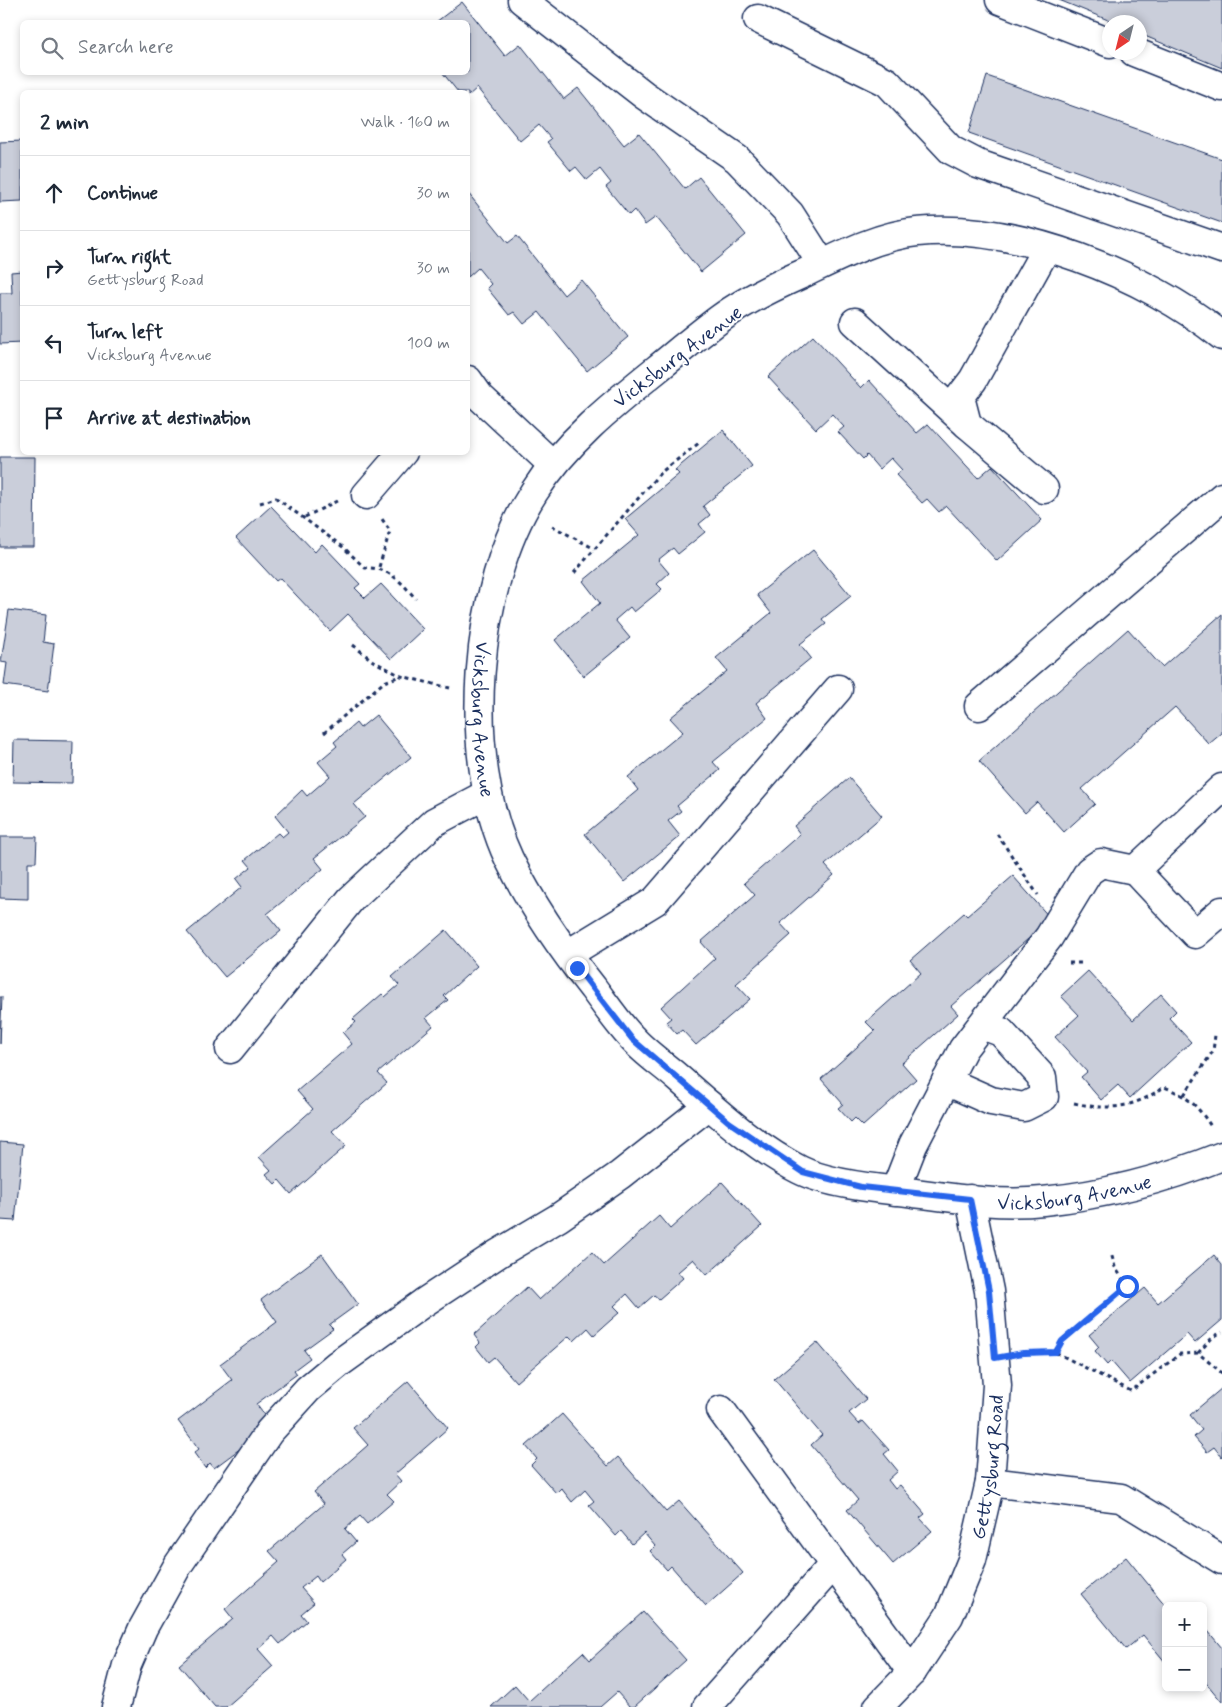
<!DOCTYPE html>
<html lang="en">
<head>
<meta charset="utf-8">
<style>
	:root { --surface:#fff; --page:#f2f2f3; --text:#1f2937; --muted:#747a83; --line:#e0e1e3 }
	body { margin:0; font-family:Mynerve,sans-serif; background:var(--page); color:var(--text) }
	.controls { position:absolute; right:15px; bottom:15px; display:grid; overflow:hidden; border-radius:8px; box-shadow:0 2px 8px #0003 }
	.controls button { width:45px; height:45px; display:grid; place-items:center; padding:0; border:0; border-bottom:1px solid var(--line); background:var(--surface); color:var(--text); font:25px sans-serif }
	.compass { position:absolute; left:1102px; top:15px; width:45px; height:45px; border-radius:50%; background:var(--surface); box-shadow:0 2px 8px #0003; rotate:215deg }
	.stop { position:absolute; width:15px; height:15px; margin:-11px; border:4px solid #2563eb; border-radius:50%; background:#fff }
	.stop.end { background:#2563eb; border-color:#fff; box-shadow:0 1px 5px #0008 }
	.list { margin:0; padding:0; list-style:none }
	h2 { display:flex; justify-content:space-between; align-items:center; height:65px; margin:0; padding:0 20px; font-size:21px }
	h2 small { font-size:16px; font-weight:400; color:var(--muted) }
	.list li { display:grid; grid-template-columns:32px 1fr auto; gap:15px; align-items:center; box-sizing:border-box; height:75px; padding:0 20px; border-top:1px solid var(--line) }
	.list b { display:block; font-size:19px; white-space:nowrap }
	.list p { margin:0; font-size:16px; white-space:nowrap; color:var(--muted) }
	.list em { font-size:16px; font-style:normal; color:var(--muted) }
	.icon { flex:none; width:28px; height:28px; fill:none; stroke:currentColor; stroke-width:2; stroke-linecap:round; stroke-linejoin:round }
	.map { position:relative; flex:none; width:1222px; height:1707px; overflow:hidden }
	.search { position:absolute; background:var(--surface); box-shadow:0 2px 8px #0003; left:20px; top:20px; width:450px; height:55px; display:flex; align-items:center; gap:12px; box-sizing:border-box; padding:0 18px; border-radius:8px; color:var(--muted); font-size:19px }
	.panel { position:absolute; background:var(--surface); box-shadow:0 2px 8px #0003; left:20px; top:90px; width:450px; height:365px; border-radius:8px }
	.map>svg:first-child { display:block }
</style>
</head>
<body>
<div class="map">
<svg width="1222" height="1707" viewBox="0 0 1222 1707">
	<rect width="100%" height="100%" fill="#fff"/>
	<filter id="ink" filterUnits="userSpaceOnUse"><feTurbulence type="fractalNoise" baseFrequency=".02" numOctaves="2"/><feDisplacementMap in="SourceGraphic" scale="10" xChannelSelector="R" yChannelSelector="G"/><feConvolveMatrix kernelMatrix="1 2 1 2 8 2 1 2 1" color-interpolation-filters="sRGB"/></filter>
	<g filter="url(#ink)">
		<path fill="#caceda" stroke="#1b2f5e" d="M1059,0H1222V68L1140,34V22H1113Z
			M462,2L505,56L520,44L564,99L578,88L624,145L639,133L685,189L699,177L746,235L701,272L656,217L645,225L634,210L629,215L606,187L611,183L600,169L587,180L576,167L571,171L547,142L551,139L539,125L520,141L477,88L468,96V92H458L442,72H468V22H436Z
			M987,76L1222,159V223L969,133Z
			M22,141V201L0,202V142Z
			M468,193L508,243L517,236L564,295L581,280L628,337L587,371L539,312L524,324L514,312L509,315L487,288L491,284L478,268L468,277Z
			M22,271V343L0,344V293H12L11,272Z
			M813,336L861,388L869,380L917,433L928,424L978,478L992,466L1042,520L997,561L946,506L939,512L927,499L922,503L896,475L902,470L891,458L879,469L867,455L863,459L838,432L844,427L832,414L816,429L768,377Z
			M723,430L752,466L703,506L710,515L699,524L705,532L678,554L673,548L658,560L669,573L657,584L662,589L634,612L630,607L615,620L630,638L584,676L555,640L600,603L583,581L639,535L625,519L679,474L675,470Z
			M0,457H35L34,547H0Z
			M271,506L315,552L322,544L360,584L355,588L365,598L381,584L423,629L391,659L348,614L330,631L280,578L276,581L236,538Z
			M813,550L851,596L822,619L826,624L800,644L811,658L756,703L767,718L713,762L720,770L677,806L681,811L668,821L680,836L624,882L585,834L638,790L628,777L683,732L670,718L727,671L716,658L771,613L757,595Z
			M9,610L46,615L43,642L54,644L48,691L4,685L7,663L1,662Z
			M1222,614V733L1209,744L1175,707L1082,789L1095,804L1064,832L1037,802L1025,813L979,761L1128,629L1162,667Z
			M376,715L411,757L354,804L365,817L314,858L323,869L267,914L281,931L225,977L187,932L242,887L236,879L251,867L245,860L278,833L282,837L288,832L275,816L302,790L307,796L330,776L318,762L337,746L334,742L356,723L360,728Z
			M14,740L73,741L72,783L13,782Z
			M849,778L882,816L825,865L834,875L780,923L791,935L736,984L750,999L696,1045L682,1030L677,1034L666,1022L671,1018L661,1007L715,958L701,942L755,895L744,883L800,834L794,826Z
			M0,837H37L36,862H28V899L0,898Z
			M1013,876L1051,919L951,1006L958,1014L902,1063L916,1079L863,1126L855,1118L851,1122L838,1108L843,1104L821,1079L875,1031L866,1022L921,973L910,960L964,913L967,916Z
			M446,930L477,966L444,996L448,1000L426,1018L433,1026L378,1073L387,1083L332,1131L346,1146L291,1194L279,1180L275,1184L266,1174L271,1170L259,1157L313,1109L297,1091L352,1044L343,1033L356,1022L353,1019L382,994L385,997L399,985L392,977Z
			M1088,971L1133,1020L1161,994L1176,1011L1169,1018L1191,1042L1130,1098L1118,1085L1101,1100L1081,1077L1087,1072L1055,1037L1079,1015L1061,996Z
			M0,997H2L0,1044Z
			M0,1142L23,1144L15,1221L0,1220Z
			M722,1182L762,1226L707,1275L693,1259L678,1272L683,1278L659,1299L654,1295L639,1308L627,1294L614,1306L620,1312L594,1335L588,1328L574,1341L569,1336L516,1382L494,1357L488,1362L476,1347L480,1343L474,1335L527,1287L539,1300L592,1252L604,1265L659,1216L670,1229Z
			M322,1254L358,1304L329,1325L333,1329L304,1350L310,1358L294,1370L297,1374L256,1404L272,1425L214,1468L210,1463L205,1468L194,1453L199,1449L178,1421L232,1380L220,1364L277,1322L261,1300Z
			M1214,1255L1222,1265V1320L1195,1343L1187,1334L1130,1383L1111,1361L1107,1365L1095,1351L1099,1347L1089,1335L1145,1288L1158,1303Z
			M817,1342L866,1399L849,1413L859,1424L863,1421L889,1450L884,1454L898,1471L888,1480L895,1489L900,1485L925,1514L920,1518L932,1531L893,1564L847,1510L858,1500L811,1445L822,1435L774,1379Z
			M408,1381L448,1428L395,1474L401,1481L387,1494L394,1501L367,1524L360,1516L345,1529L356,1542L342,1554L346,1559L320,1582L316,1576L301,1588L314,1603L301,1614L307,1621L280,1644L273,1636L258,1649L273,1666L226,1707H215L179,1665L233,1619L225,1609L279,1562L269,1551L324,1504L314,1492L368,1445L353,1428Z
			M1222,1388V1457L1214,1447L1207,1452L1194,1437L1202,1430L1190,1415Z
			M562,1414L608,1466L618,1457L666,1512L679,1501L743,1573L706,1606L671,1566L667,1570L650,1551L655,1546L644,1533L632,1544L621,1531L616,1536L589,1505L594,1501L585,1490L572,1502L561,1488L556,1493L531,1465L537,1459L526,1446Z
			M1126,1557L1166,1606V1663L1143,1635L1126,1649L1081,1594Z
			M643,1612L686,1660L634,1707H630L617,1692L600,1707H491L515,1685L529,1701L583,1652L590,1660Z
			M1203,1625L1222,1648V1702L1203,1679Z"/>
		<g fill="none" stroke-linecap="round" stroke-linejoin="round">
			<defs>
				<g id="minor">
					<path d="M522,0L644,95L737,159L790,214L822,264"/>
					<path d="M1000,0L1110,43"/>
					<path d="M758,19L887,82L951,150L978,164L1222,249"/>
					<path d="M1134,52L1222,87"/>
					<path d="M855,322L967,424"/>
					<path id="s1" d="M1222,336C1147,275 1015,222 917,232C877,236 838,257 802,274C775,286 745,300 721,318C699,334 678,352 657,369C612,405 565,443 534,492C473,586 461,758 509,859C531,904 562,949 593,988C605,1004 617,1022 631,1037C644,1052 662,1064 677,1077C715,1110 754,1147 800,1170C826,1183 870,1188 900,1191C947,1197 996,1206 1043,1201C1104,1195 1165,1179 1222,1156"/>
					<path d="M468,380L480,397L553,465"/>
					<path d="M1044,489L967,424L960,397L973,380L1046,249"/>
					<path d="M366,495L403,452"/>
					<path d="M979,706L1222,497"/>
					<path d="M1222,788L1135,870L1195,934L1222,911"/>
					<path d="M568,954L655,901L838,689"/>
					<path d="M230,1049L351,899L434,822L487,794"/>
					<path d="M946,1081L991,1101L1024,1107L1044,1097L1042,1077L1001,1032L982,1025"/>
					<path d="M895,1191L913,1145L963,1049L1049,937L1089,871L1101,863L1135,870"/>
					<path d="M721,1410L912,1672"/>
					<path d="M990,1482L1121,1498L1222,1560"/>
					<path d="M116,1707L127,1665L143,1628L178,1565L269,1432L308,1389L338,1364L423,1303L499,1253L558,1218L620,1175L709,1105"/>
					<path d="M707,1707L833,1565"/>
					<path id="s2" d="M878,1707L912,1672L949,1616L972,1560L990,1482L997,1385L989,1291L970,1199"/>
				</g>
			</defs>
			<use href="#minor" stroke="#1b2f5e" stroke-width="31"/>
			<path stroke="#1b2f5e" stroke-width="3" stroke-dasharray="4 4" stroke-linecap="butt" d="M260,503L276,498L343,547L365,568C389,567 401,582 416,599
				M305,517L337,501
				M552,526L595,549
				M379,567L390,531L382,519
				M574,573L660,473L699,443
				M353,645L373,661L401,676L450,688
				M324,733L384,682L400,676
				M997,834L1038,895
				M1069,963H1081
				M1184,1095L1213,1051L1215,1035
				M1074,1103C1110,1111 1134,1108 1164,1087C1188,1096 1198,1106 1212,1128
				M1055,1352L1062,1341L1127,1286L1115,1267L1111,1253
				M1024,1353L1055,1352L1131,1391L1180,1354L1198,1353L1222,1373
				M1198,1353L1213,1337L1222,1332"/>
			<use href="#minor" stroke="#fff" stroke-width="28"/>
		</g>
	</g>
	<g fill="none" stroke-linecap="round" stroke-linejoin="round" filter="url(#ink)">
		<path stroke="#2563eb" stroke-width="6" d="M577,968L632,1039L729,1122L803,1172L861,1187L970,1199L989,1291L995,1358L1023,1353L1056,1352L1062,1341L1127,1286"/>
	</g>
	<g text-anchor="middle" stroke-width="4" stroke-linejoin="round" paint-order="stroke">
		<g font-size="20" fill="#1b2f5e" stroke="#fff">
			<text transform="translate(677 356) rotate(-37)" y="7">Vicksburg Avenue</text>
			<text dy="7" stroke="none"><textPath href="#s1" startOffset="1038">Vicksburg Avenue</textPath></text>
			<text dy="7" stroke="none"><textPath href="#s1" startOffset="1892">Vicksburg Avenue</textPath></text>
			<text dy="7" stroke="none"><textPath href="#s2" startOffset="271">Gettysburg Road</textPath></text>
		</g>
	</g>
</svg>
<div class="controls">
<button>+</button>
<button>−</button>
</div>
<svg class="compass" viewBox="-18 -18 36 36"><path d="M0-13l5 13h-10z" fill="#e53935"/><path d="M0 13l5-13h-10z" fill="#747a83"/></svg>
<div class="stop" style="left:1127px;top:1286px"></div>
<div class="stop end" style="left:577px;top:968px"></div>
<div class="search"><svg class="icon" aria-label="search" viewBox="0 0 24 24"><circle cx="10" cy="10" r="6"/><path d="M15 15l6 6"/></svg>Search here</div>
<section class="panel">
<h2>2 min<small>Walk · 160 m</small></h2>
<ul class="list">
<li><svg class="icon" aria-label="ahead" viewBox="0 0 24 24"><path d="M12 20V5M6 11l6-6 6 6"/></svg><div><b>Continue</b></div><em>30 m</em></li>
<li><svg class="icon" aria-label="right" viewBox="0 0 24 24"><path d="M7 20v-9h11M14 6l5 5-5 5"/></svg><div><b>Turn right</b><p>Gettysburg Road</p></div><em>30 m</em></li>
<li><svg class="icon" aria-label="left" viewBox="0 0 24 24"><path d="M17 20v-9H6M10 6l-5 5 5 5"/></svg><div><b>Turn left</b><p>Vicksburg Avenue</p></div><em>100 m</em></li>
<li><svg class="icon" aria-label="arrive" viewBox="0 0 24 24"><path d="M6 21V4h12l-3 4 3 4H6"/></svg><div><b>Arrive at destination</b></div></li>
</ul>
</section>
</div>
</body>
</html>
